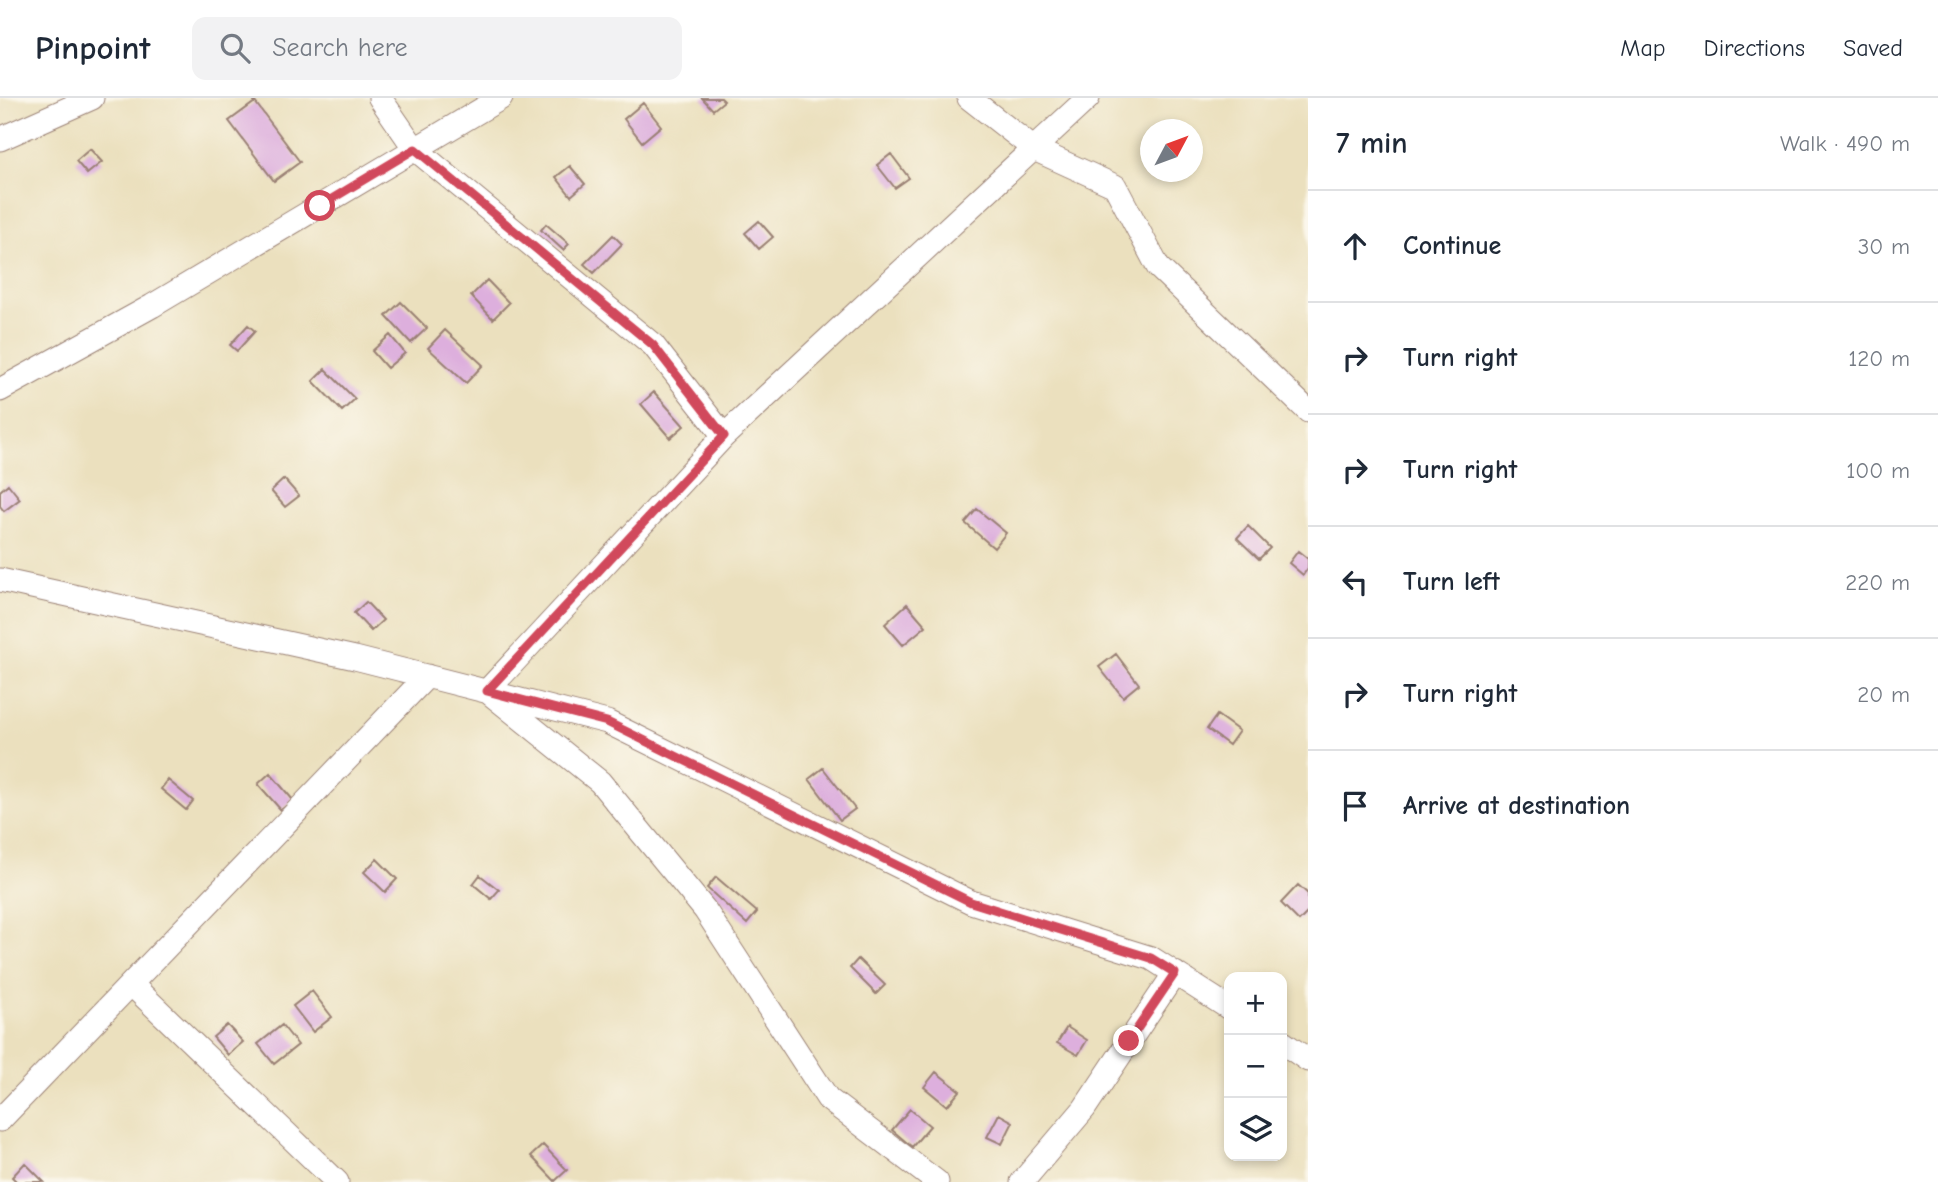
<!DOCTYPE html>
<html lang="en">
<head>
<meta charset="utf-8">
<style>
	:root { --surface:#fff; --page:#f2f2f3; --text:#1f2937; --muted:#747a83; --line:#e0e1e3 }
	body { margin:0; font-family:"Comic Neue",sans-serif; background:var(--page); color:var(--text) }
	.controls { position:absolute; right:21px; bottom:21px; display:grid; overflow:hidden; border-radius:14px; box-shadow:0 4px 10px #0003 }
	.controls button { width:63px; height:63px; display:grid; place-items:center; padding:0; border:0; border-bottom:2px solid var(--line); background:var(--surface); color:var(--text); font:35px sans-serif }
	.compass { position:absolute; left:1140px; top:21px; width:63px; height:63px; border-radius:50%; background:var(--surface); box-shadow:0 4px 10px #0003; rotate:49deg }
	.stop { position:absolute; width:21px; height:21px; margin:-16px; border:5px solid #d1495b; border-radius:50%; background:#fff }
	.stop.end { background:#d1495b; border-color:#fff; box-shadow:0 2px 7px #0008 }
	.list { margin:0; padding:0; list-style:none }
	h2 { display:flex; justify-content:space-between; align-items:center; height:91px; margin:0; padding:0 28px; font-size:30px }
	h2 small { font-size:23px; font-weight:400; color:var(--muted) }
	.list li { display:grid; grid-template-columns:46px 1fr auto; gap:21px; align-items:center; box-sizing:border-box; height:112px; padding:0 28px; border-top:2px solid var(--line) }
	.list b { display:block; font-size:26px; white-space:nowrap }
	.list em { font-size:23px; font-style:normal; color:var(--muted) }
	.icon { flex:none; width:38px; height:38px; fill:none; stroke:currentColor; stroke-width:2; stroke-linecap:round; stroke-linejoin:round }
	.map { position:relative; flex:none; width:1308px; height:1084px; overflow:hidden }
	header { display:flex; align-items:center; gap:42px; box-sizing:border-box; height:98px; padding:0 35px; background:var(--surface); border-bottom:2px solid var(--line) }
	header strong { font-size:33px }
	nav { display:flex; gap:38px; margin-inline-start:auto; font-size:24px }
	.search { width:490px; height:63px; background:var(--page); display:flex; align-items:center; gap:18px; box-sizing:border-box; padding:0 24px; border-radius:14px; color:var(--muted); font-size:26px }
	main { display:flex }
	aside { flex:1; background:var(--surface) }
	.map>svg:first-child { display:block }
</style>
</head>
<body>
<header>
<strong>Pinpoint</strong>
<div class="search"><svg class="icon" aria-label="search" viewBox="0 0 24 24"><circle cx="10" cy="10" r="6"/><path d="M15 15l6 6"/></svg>Search here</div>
<nav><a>Map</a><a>Directions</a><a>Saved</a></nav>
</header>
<main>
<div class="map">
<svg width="1308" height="1084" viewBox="0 0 1308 1084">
	<rect width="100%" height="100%" fill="#fbf7ec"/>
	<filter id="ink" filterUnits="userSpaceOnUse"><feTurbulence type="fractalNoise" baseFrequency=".0143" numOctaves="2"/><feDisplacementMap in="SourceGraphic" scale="14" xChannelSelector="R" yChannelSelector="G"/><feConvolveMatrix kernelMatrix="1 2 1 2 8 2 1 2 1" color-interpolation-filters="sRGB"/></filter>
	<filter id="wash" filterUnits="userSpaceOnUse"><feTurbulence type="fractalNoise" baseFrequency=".00686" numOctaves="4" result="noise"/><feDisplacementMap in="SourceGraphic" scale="28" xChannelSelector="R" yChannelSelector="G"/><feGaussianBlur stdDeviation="1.57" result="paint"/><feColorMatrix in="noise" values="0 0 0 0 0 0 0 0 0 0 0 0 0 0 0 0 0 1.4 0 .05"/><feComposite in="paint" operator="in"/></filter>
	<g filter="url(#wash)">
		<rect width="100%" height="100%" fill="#ebe0be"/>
		<g id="blocks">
			<path fill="#ddafdd" d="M702,0H721L724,3L713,12Z
				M255,4L300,64L274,83L229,23Z
				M643,5L661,28L642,44L624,21Z
				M90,51L102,64L87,76L76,63Z
				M891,56L909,80L895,90L877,67Z
				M570,68L585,86L571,98L556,79Z
				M759,123L773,139L759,151L745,135Z
				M546,126L569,146L563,152L541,132Z
				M613,137L622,146L594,175L584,166Z
				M487,182L509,205L493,221L471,198Z
				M401,204L427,230L411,245L386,218Z
				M248,227L255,233L237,253L230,247Z
				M445,232L483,267L466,285L428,250Z
				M390,237L405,255L387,270L372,253Z
				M325,271L355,301L342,313L313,283Z
				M654,294L684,328L670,340L641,306Z
				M284,381L299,398L285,409L271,393Z
				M8,386L20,401L4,413L0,408V393Z
				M977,411L1006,435L994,450L965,425Z
				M1248,428L1270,450L1259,461L1237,440Z
				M1298,453L1308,461V470L1303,477L1289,465Z
				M366,504L383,522L371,533L354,515Z
				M907,506L926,528L903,547L885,526Z
				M1116,556L1139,586L1123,599L1099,569Z
				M1217,617L1239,633L1229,647L1207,631Z
				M823,670L855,711L840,722L809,681Z
				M270,675L293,702L281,712L258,686Z
				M168,682L193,703L186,712L161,691Z
				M377,761L397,781L385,794L364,774Z
				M480,777L499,792L491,801L473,786Z
				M716,779L757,814L747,826L707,790Z
				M1298,787L1308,796V814L1299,823L1281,805Z
				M858,861L885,887L876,896L850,870Z
				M312,893L332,919L313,934L293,908Z
				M227,927L243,944L228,957L213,939Z
				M282,927L298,947L274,966L258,946Z
				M1067,929L1087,942L1078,957L1057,945Z
				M936,974L960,993L947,1008L924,989Z
				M910,1011L930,1028L912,1049L892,1032Z
				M999,1016L1013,1024L1002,1046L987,1039Z
				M543,1047L567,1072L555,1083L531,1058Z
				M25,1065L44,1084H17L12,1079Z"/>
		</g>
	</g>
	<g filter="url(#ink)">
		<use href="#blocks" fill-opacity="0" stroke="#9a8074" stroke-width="2"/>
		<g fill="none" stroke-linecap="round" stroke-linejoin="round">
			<defs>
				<path id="minor" d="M380,0L415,51L653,247L724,338
					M969,0L1034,51L1115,88L1158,169L1308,313
					M0,41L92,0
					M0,292L152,208L501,0
					M0,482L355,560L607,624L971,804L1151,860L1229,910
					M131,886L337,1084
					M1282,944L1308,962
					M0,1022L427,578
					M937,1084L828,1001L705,812L600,684L487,593L724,338L1088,0
					M1022,1084L1084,1011L1175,875"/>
			</defs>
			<use href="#minor" stroke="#9a8074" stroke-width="25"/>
			<use href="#minor" stroke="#fff" stroke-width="23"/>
		</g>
	</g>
	<g fill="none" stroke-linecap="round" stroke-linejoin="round" filter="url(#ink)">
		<path stroke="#d1495b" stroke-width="9" d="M320,108L415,51L653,247L724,338L487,593L607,624L971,804L1151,860L1175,875L1129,943"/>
	</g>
</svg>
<div class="controls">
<button>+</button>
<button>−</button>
<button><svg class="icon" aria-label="layers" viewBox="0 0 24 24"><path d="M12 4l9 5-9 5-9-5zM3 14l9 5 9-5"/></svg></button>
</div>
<svg class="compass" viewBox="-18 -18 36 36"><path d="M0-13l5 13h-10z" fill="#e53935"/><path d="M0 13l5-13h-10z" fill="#747a83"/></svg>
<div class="stop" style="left:320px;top:108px"></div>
<div class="stop end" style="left:1129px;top:943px"></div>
</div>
<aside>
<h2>7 min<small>Walk · 490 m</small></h2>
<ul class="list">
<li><svg class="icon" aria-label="ahead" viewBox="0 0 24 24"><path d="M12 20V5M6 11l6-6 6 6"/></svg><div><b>Continue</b></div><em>30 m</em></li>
<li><svg class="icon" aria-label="right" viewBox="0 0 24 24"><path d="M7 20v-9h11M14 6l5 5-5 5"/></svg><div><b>Turn right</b></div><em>120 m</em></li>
<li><svg class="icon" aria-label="right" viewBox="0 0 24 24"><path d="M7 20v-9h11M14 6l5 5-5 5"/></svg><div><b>Turn right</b></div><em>100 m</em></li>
<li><svg class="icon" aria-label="left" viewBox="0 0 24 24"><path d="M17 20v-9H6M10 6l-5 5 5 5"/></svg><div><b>Turn left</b></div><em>220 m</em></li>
<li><svg class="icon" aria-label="right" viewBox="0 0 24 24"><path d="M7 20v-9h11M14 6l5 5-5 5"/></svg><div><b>Turn right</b></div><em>20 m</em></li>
<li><svg class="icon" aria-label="arrive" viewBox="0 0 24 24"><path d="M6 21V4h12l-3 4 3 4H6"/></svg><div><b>Arrive at destination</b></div></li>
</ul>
</aside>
</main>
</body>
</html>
